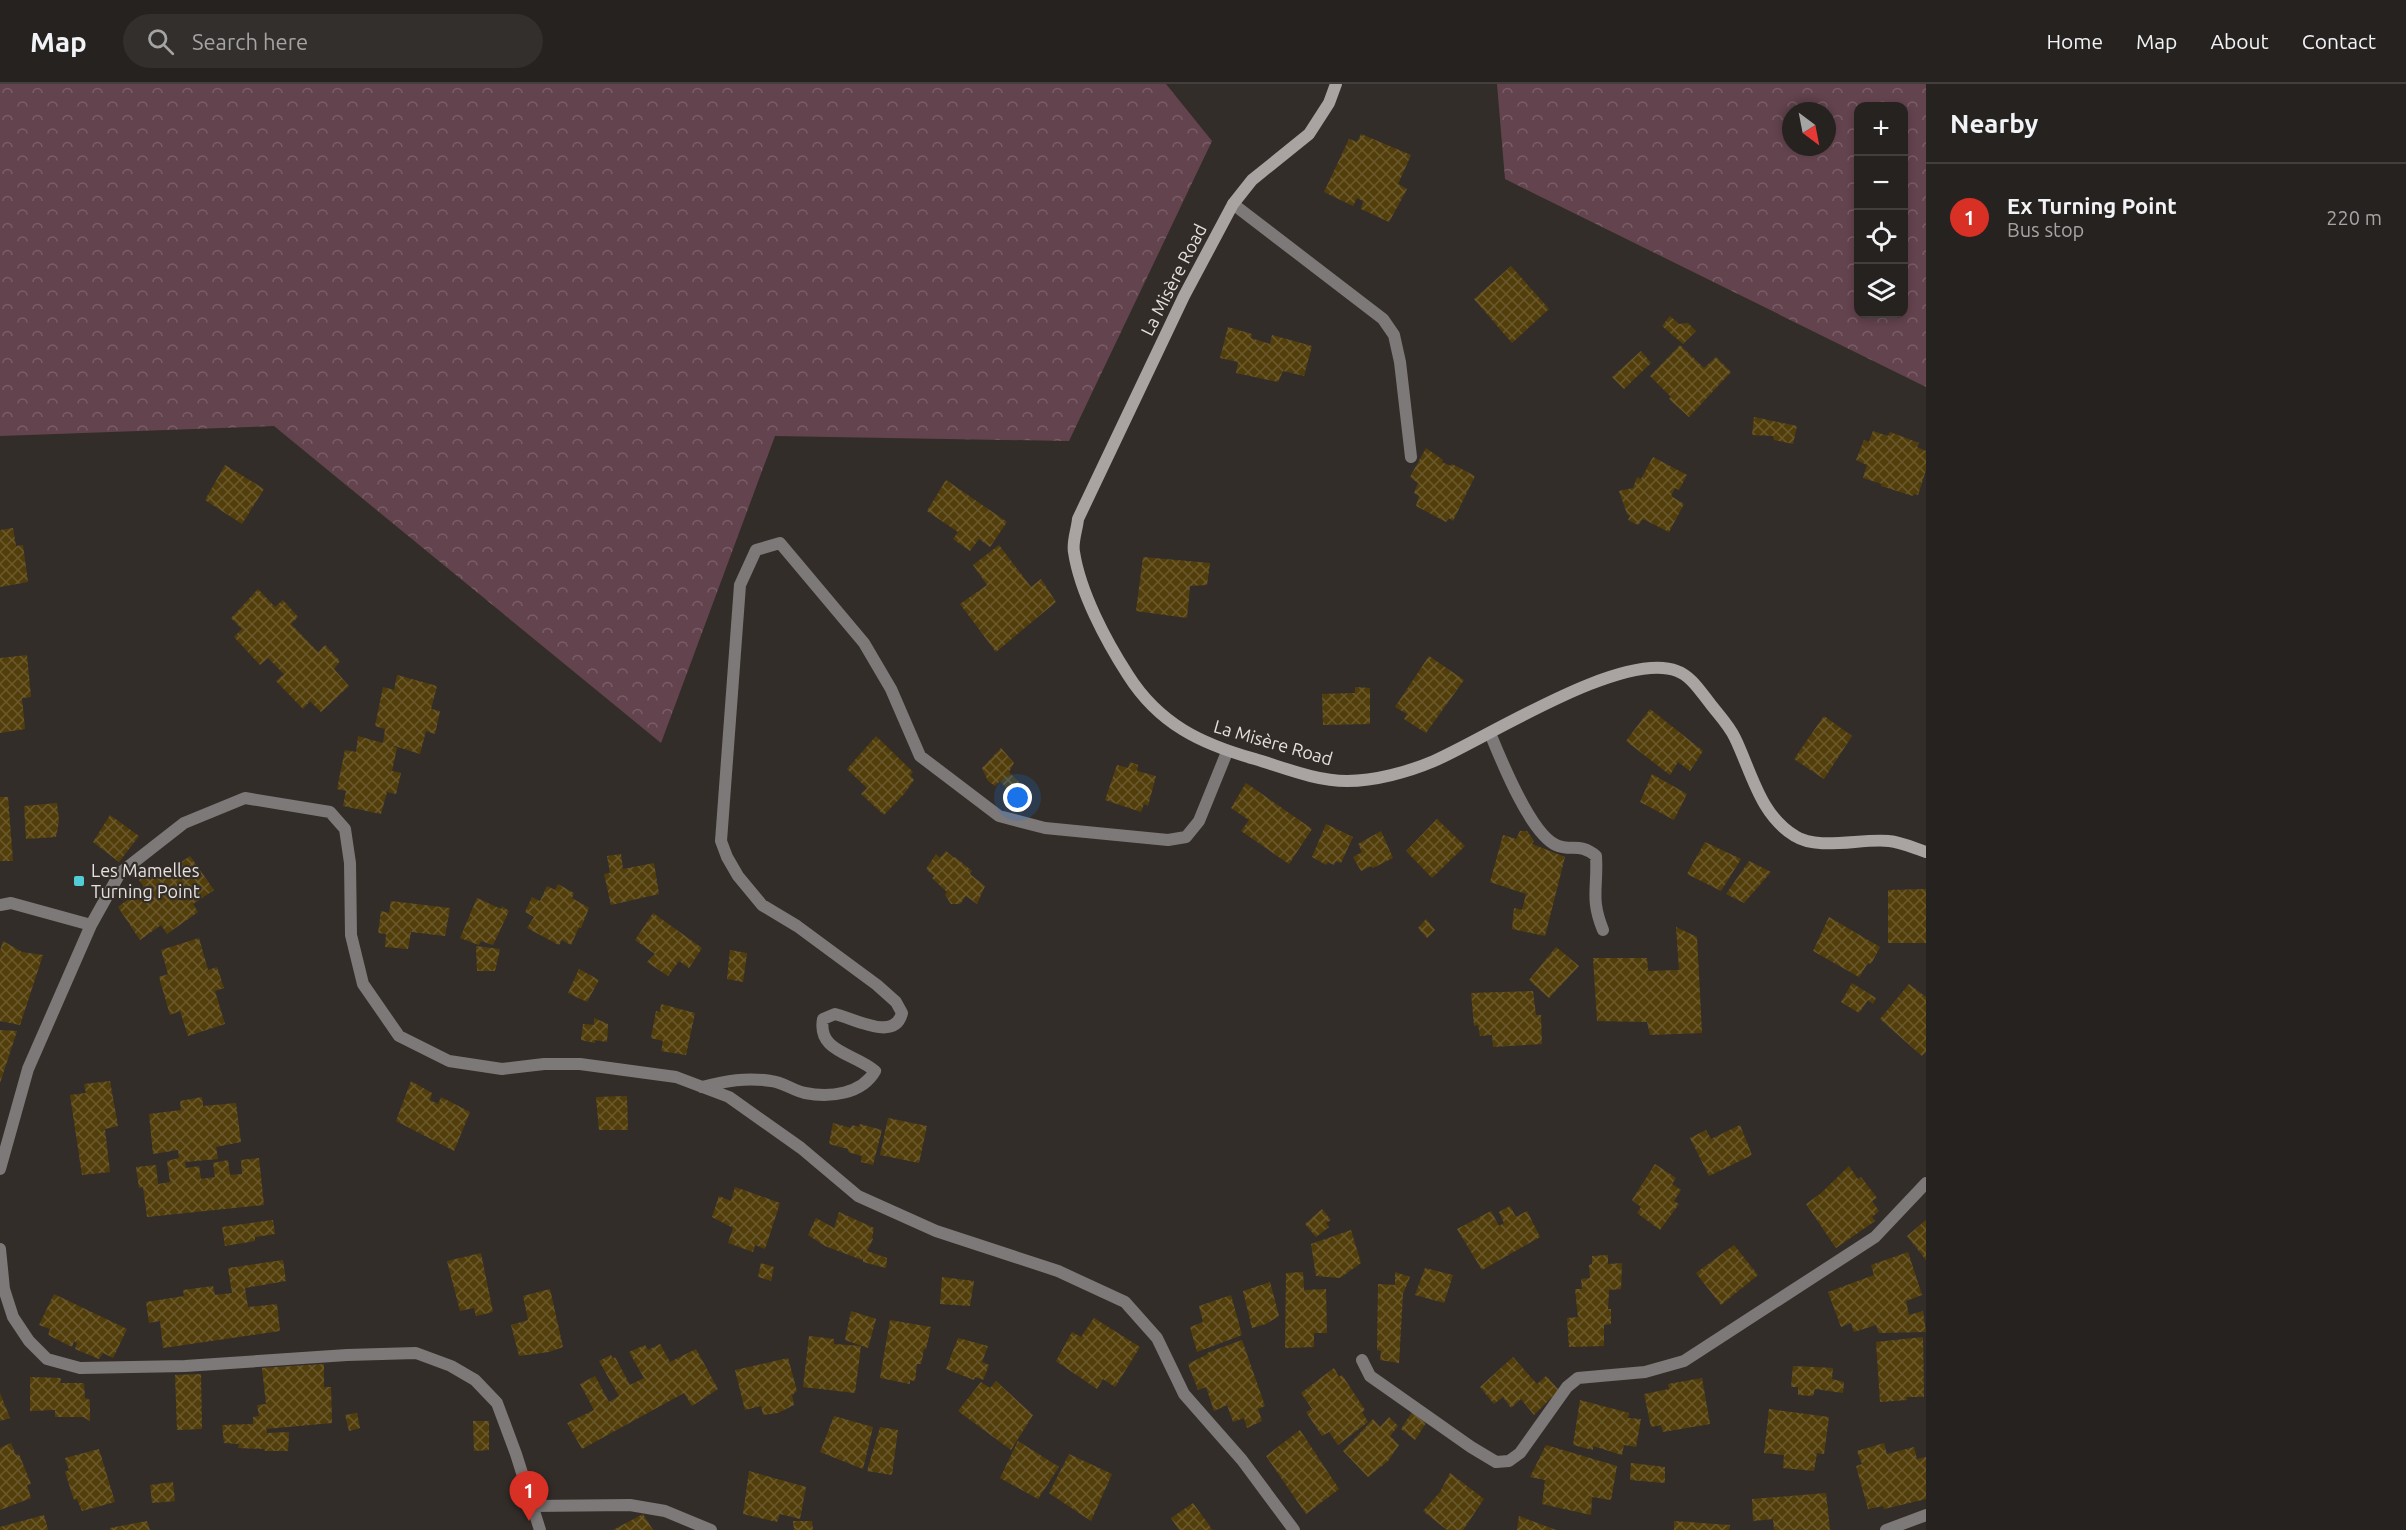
<!DOCTYPE html>
<html lang="en">
<head>
<meta charset="utf-8">
<style>
	:root { --surface:#26221f; --page:#322f2c; --text:#f1f3f6; --muted:#a4a4a4; --line:#423f3d; --accent:#d93025 }
	body { margin:0; font-family:Ubuntu,sans-serif; background:var(--page); color:var(--text) }
	.controls { position:absolute; right:18px; top:18px; display:grid; overflow:hidden; border-radius:12px; box-shadow:0 3px 9px #0003 }
	.controls button { width:54px; height:54px; display:grid; place-items:center; padding:0; border:0; border-bottom:2px solid var(--line); background:var(--surface); color:var(--text); font:30px sans-serif }
	.compass { position:absolute; left:1782px; top:18px; width:54px; height:54px; border-radius:50%; background:var(--surface); box-shadow:0 3px 9px #0003; rotate:148deg }
	.you { position:absolute; left:1018px; top:714px; width:21px; height:21px; margin:-15px; border:4px solid #fff; border-radius:50%; background:#1a73e8; box-shadow:0 0 0 9px #1a73e833 }
	.badge { display:grid; place-items:center; width:39px; height:39px; border-radius:50%; background:var(--accent); color:#fff; font-size:20px; font-weight:700 }
	.pin { position:absolute; translate:-50% -50px; filter:drop-shadow(0 2px 3px #0008) }
	.pin::after { content:''; position:absolute; top:32px; width:21px; height:18px; background:inherit; clip-path:polygon(0 0,100% 0,50% 100%) }
	.list { margin:0; padding:0; list-style:none }
	h2 { display:flex; justify-content:space-between; align-items:center; height:78px; margin:0; padding:0 24px; font-size:26px }
	h2 small { font-size:20px; font-weight:400; color:var(--muted) }
	.list li { display:grid; grid-template-columns:39px 1fr auto; gap:18px; align-items:center; box-sizing:border-box; height:108px; padding:0 24px; border-top:2px solid var(--line) }
	.list b { display:block; font-size:22px; white-space:nowrap }
	.list p { margin:0; font-size:20px; white-space:nowrap; color:var(--muted) }
	.list em { font-size:20px; font-style:normal; color:var(--muted) }
	.icon { flex:none; width:33px; height:33px; fill:none; stroke:currentColor; stroke-width:2; stroke-linecap:round; stroke-linejoin:round }
	.map { position:relative; flex:none; width:1926px; height:1446px; overflow:hidden }
	header { display:flex; align-items:center; gap:36px; box-sizing:border-box; height:84px; padding:0 30px; background:var(--surface); border-bottom:2px solid var(--line) }
	header strong { font-size:28px }
	nav { display:flex; gap:33px; margin-inline-start:auto; font-size:21px }
	.search { width:420px; height:54px; background:var(--page); display:flex; align-items:center; gap:15px; box-sizing:border-box; padding:0 21px; border-radius:33px; color:var(--muted); font-size:22px }
	main { display:flex }
	aside { flex:1; background:var(--surface) }
	.map>svg:first-child { display:block }
</style>
</head>
<body>
<header>
<strong>Map</strong>
<div class="search"><svg class="icon" aria-label="search" viewBox="0 0 24 24"><circle cx="10" cy="10" r="6"/><path d="M15 15l6 6"/></svg>Search here</div>
<nav><a>Home</a><a>Map</a><a>About</a><a>Contact</a></nav>
</header>
<main>
<div class="map">
<svg width="1926" height="1446" viewBox="0 0 1926 1446">
	<defs>
		<pattern id="forest-crowns" width="20" height="18" patternUnits="userSpaceOnUse" patternTransform="scale(1.5)"><rect width="20" height="18" fill="#63434e"/><path d="M2 6a3 3 0 1 1 6 0M12 15a3 3 0 1 1 6 0" fill="none" stroke="#795e67"/></pattern>
		<pattern id="building-cross-hatch" width="8" height="8" patternUnits="userSpaceOnUse" patternTransform="scale(1.5)"><rect width="8" height="8" fill="#523e0b"/><path d="M0 0l8 8M0 8l8-8" fill="none" stroke="#6b5a2e"/></pattern>
	</defs>
	<rect width="100%" height="100%" fill="#332d29"/>
	<path fill="url(#forest-crowns)" fill-rule="evenodd" d="M0,0H1166L1212,57L1069,357L775,352L661,659L274,342L0,352Z
		M1497,0H1926V303L1505,95ZM1858,22H1904V230H1858ZM1791,27H1827V63H1791Z"/>
	<path fill="url(#building-cross-hatch)" d="M1361,50L1411,71L1398,100L1407,105L1389,138L1361,125L1363,117L1357,114L1353,122L1324,108L1349,55L1357,58Z
		M1511,182L1549,225L1512,259L1474,215Z
		M1670,232L1679,240L1688,239L1696,247L1683,260L1662,242Z
		M1228,243L1252,250L1251,254L1270,260L1272,251L1312,262L1304,292L1283,287L1278,298L1236,289L1238,278L1220,274Z
		M1680,261L1704,284L1716,273L1731,288L1689,333L1669,315L1671,313L1650,292Z
		M1641,267L1651,279L1624,305L1612,293Z
		M1754,333L1797,342L1793,360L1774,356L1773,352L1752,351Z
		M1873,347L1888,352L1890,348L1919,359L1917,363L1926,367V386L1918,411L1914,410L1913,412L1881,402L1882,400L1863,394L1867,381L1856,376L1864,356L1869,358Z
		M1426,364L1443,376L1442,378L1450,382L1452,380L1475,392L1453,437L1449,434L1446,438L1416,422L1419,412L1414,409L1418,399L1410,393Z
		M1653,373L1687,391L1679,406L1675,404L1671,412L1684,420L1669,448L1643,435L1638,441L1628,436L1630,432L1627,430L1619,407L1633,404L1637,393L1641,395Z
		M225,381L264,405L242,440L205,416Z
		M946,396L1007,438L990,463L979,455L970,467L953,455L958,448L927,427Z
		M13,444L16,462L23,461L28,498L0,503V446Z
		M999,461L1031,503L1041,495L1056,518L996,568L960,520L987,501L973,481Z
		M1143,473L1210,479L1207,501L1190,502L1187,534L1136,527Z
		M258,505L275,523L283,516L298,533L291,540L318,568L325,561L340,577L334,585L349,602L321,628L310,617L303,625L276,597L284,590L268,574L260,581L234,553L242,545L231,534Z
		M27,571L31,613L22,614L25,645L0,649V574Z
		M1429,572L1464,596L1426,649L1404,635L1407,630L1395,623Z
		M397,591L437,602L431,625L440,627L435,650L426,647L420,670L388,660L397,664L392,687L401,689L396,710L387,708L381,730L343,722L346,707L337,705L345,666L356,668L358,652L383,659L385,645L375,642L383,603L394,606Z
		M1355,603L1370,604V640L1323,641L1322,610L1355,609Z
		M1650,625L1703,667L1690,687L1678,678L1670,691L1626,657Z
		M1824,632L1852,652L1824,695L1794,675Z
		M876,652L913,688L910,691L914,696L904,710L884,731L861,710L867,704L847,685Z
		M1001,664L1014,679L1009,688L1020,699L1010,708L1000,697L995,702L988,697L982,684Z
		M1130,678L1138,681L1137,687L1156,692L1148,722L1144,720L1141,728L1105,716L1117,681L1128,684Z
		M1652,690L1687,710L1674,736L1640,718Z
		M1246,699L1312,745L1289,780L1241,747L1249,736L1231,724Z
		M0,713H8L13,777H0Z
		M57,719L59,737L56,753L26,755L24,722Z
		M110,731L139,752L119,778L93,758Z
		M1437,735L1465,762L1432,794L1406,767Z
		M1326,740L1353,753L1341,779L1336,777L1334,781L1328,778L1326,781L1312,773Z
		M1381,747L1393,774L1373,784L1371,782L1361,787L1353,773L1362,768L1358,760Z
		M1520,747H1527L1534,757L1532,760L1565,773L1545,852L1512,845L1514,824L1522,826L1526,810L1490,798L1503,751L1516,755Z
		M1705,758L1741,775L1721,807L1687,790Z
		M946,767L954,774L955,773L972,787L970,790L985,802L977,820L966,812L960,820H951L945,811L947,808L932,794L934,792L926,785L936,770L940,774Z
		M621,770L623,785L654,779L659,810L611,821L604,790L610,789L607,772Z
		M190,772L214,806L193,820L198,828L167,850L161,841L140,856L118,823L144,803L139,796L158,782L163,791Z
		M1749,777L1771,788L1744,819L1726,810Z
		M558,800L574,809L572,814L589,824L581,844L579,843L571,861L562,856L559,861L527,844L534,833L525,828L532,813L540,817L547,802L555,806Z
		M1926,805V859H1888V806Z
		M477,814L501,825L502,822L509,827L493,861L481,857L479,861L460,854Z
		M391,817L450,824L445,852L411,848L408,865L385,863L386,850L378,849L381,827L389,829Z
		M653,829L702,864L689,884L679,877L668,892L647,878L655,870L635,856Z
		M1829,833L1880,863L1871,880L1868,879L1859,893L1813,867Z
		M1426,835L1435,846L1427,854L1418,844Z
		M1676,843L1697,853L1702,949L1650,951L1647,938L1597,937L1593,874H1647L1648,887L1679,886Z
		M199,854L208,886L217,883L224,904L215,907L225,940L188,952L180,927L170,931L159,893L168,890L161,866Z
		M3,857L22,868L43,871L20,941L0,937V867Z
		M476,862L500,865L495,887H477Z
		M1556,863L1579,882L1549,914L1529,896Z
		M730,866L747,869L743,898L727,895Z
		M579,885L599,896L587,918L568,909Z
		M1852,899L1876,914L1873,920L1868,916L1859,929L1841,918Z
		M1909,900L1926,913V968L1922,972L1880,935Z
		M1533,907L1536,931H1541L1542,960L1493,963L1492,951L1480,952L1478,941L1474,942L1471,909Z
		M661,920L695,929L686,971L661,967L663,957L651,954L656,927L660,928Z
		M594,934L608,940L607,958L595,956V959L581,956L583,940L594,941Z
		M0,946L17,947L0,999Z
		M110,997L118,1042L105,1045L110,1088L82,1091L70,1011L86,1009L84,1000Z
		M411,997L432,1009L430,1016L438,1020L441,1013L470,1028L454,1067L396,1037Z
		M627,1012L628,1046H599L596,1013Z
		M202,1013L203,1022L236,1019L241,1058L216,1063L218,1075L185,1078L186,1084L199,1082L201,1095L215,1093L213,1079L228,1076L230,1091L242,1090L241,1076L259,1074L264,1121L147,1133L143,1103L139,1104L136,1083L156,1081L158,1100L170,1098L167,1077L179,1074L178,1066L153,1070L149,1030L181,1026L180,1017Z
		M888,1034L927,1042L919,1079L880,1071Z
		M833,1039L851,1044L852,1041L859,1043L860,1040L882,1046L873,1081L861,1078L862,1072L848,1068V1065L829,1060Z
		M1740,1041L1752,1071L1709,1092L1690,1054L1706,1046L1711,1055Z
		M1655,1080L1676,1094L1672,1100L1681,1106L1674,1117L1679,1120L1660,1146L1637,1129L1641,1123L1632,1116Z
		M1849,1082L1858,1095L1861,1093L1877,1114L1872,1117L1879,1127L1872,1133L1875,1137L1836,1164L1806,1120L1820,1110Z
		M735,1103L780,1119L765,1165L755,1161L753,1168L728,1159L733,1144L712,1133L719,1112L731,1117Z
		M1510,1122L1516,1133L1527,1127L1540,1153L1482,1186L1457,1145L1491,1127L1499,1142L1504,1139L1499,1128Z
		M1322,1125L1331,1136L1326,1139L1329,1143L1316,1153L1305,1140Z
		M839,1128L874,1144L872,1154L873,1155L867,1167L887,1174L886,1184L863,1178V1174L862,1176L825,1162L808,1151L816,1134L834,1144Z
		M273,1136L275,1150L255,1153V1157L225,1162L222,1143Z
		M1926,1136V1176L1907,1152Z
		M1351,1146L1361,1179L1340,1194L1316,1192L1311,1160Z
		M1734,1161L1758,1191L1721,1221L1696,1189Z
		M1908,1168L1922,1211L1906,1217L1909,1231L1923,1227L1926,1248L1879,1249L1876,1241L1854,1248L1851,1239L1841,1243L1828,1208L1874,1191L1871,1181Z
		M481,1169L493,1228L476,1232L474,1224L460,1227L447,1177Z
		M1608,1171V1180L1622,1179L1621,1205L1609,1206L1608,1225H1611V1240L1604,1241V1262L1569,1263L1567,1234L1578,1233L1575,1205H1582L1581,1195L1590,1194L1589,1181L1592,1180V1172Z
		M283,1176L286,1197L245,1204L248,1223L277,1220L280,1247L163,1264L160,1237L149,1239L146,1218L184,1212L183,1206L213,1202L215,1211L232,1209L228,1184Z
		M761,1179L774,1183L771,1197L758,1193Z
		M1425,1184L1453,1191L1444,1219L1415,1211Z
		M1303,1188L1304,1206L1326,1205L1327,1249H1314V1263L1285,1264L1286,1189Z
		M1395,1188L1410,1193L1403,1210L1399,1279L1380,1276L1381,1267L1377,1266L1378,1200L1395,1201Z
		M942,1193L974,1197L970,1222L940,1220Z
		M1270,1198L1279,1232L1266,1240L1252,1244L1243,1207Z
		M550,1205L563,1263L549,1268L519,1272L511,1241L528,1236L523,1212Z
		M54,1210L127,1245L113,1274L103,1269L99,1275L75,1265L77,1259L74,1257L72,1263L48,1251L50,1245L39,1241Z
		M1231,1211L1242,1251L1197,1268L1190,1243L1203,1238L1199,1222Z
		M851,1227L876,1235L868,1264L845,1256Z
		M1094,1234L1140,1263L1115,1303L1103,1295L1097,1305L1056,1277L1072,1248L1081,1253Z
		M890,1236L931,1243L926,1265H924L921,1280H917L915,1297L910,1296V1300L880,1294Z
		M809,1252L834,1255V1260L861,1262L855,1309L803,1303Z
		M1923,1253L1924,1313H1906L1907,1316L1880,1318L1876,1258Z
		M958,1254L988,1262L982,1278L989,1281L983,1296L975,1293L974,1296L946,1285Z
		M1242,1256L1265,1322L1258,1325L1262,1337L1247,1344L1244,1334L1233,1338L1227,1321L1214,1327L1206,1303L1198,1306L1188,1280L1208,1270L1207,1269Z
		M660,1260L670,1278L696,1265L718,1305L692,1322L684,1309L582,1365L567,1339L594,1326L580,1300L595,1292L609,1318L619,1312L599,1277L611,1271L613,1275L615,1273L630,1301L644,1294L629,1268L645,1261L648,1266Z
		M1513,1273L1537,1300L1546,1292L1559,1306L1534,1331L1521,1315L1511,1324L1503,1313L1494,1320L1480,1303Z
		M788,1274L797,1307L792,1311L794,1321L778,1329L763,1331L761,1322L745,1326L735,1286Z
		M324,1280V1303H331L332,1339L266,1345L267,1349L289,1348L288,1367H265L264,1365L238,1364L239,1360L224,1359L222,1341L253,1340V1333L259,1332L257,1321L266,1320L262,1284Z
		M1793,1282L1833,1284L1832,1295L1844,1298L1843,1309L1815,1305L1813,1312L1798,1311V1303H1791Z
		M1334,1284L1339,1293L1342,1291L1365,1326L1362,1328L1368,1338L1338,1361L1329,1348L1322,1352L1306,1328L1312,1325L1301,1309Z
		M201,1290L202,1345L177,1346L175,1291Z
		M30,1293L61,1294L60,1299H84L85,1314L90,1316V1337L83,1333H55V1326L30,1327Z
		M1702,1294L1710,1340L1663,1348L1661,1341L1651,1343L1644,1310L1669,1305L1668,1300Z
		M996,1297L1033,1331L1011,1366L958,1327L981,1298L990,1304Z
		M0,1309L10,1334L0,1337Z
		M1580,1316L1629,1329L1628,1334L1641,1335L1636,1363L1624,1361L1622,1371L1593,1362V1366L1573,1361Z
		M1769,1325L1829,1333L1824,1370L1817,1369L1814,1387L1783,1384L1784,1371L1764,1369Z
		M1412,1328L1426,1339L1415,1356L1401,1345Z
		M357,1329L360,1344L349,1347L345,1331Z
		M834,1332L873,1343L863,1385L820,1368Z
		M1389,1333L1398,1342L1390,1352L1399,1361L1388,1377L1368,1393L1343,1367L1373,1335L1380,1343Z
		M473,1337H489V1366L474,1367Z
		M880,1343L898,1346L892,1391L867,1387Z
		M1300,1346L1339,1405L1306,1430L1266,1372Z
		M1018,1357L1059,1383L1038,1415L1000,1394Z
		M11,1359L16,1371L19,1370L31,1400L27,1401L31,1414L0,1426V1364Z
		M1884,1359L1887,1370L1914,1363L1917,1375L1926,1373V1415L1884,1425L1883,1422L1868,1425L1856,1382L1862,1380L1857,1367Z
		M1546,1361L1617,1382L1611,1416L1592,1413L1591,1431L1542,1420L1545,1396L1530,1393Z
		M99,1365L115,1418L82,1427L77,1415L74,1416L65,1388L69,1386L65,1374Z
		M1069,1370L1112,1390L1091,1437L1049,1409Z
		M1631,1379L1665,1383V1399L1630,1396Z
		M749,1387L806,1403L800,1435L780,1430L777,1438L743,1430Z
		M1450,1389L1484,1415L1463,1446H1447L1423,1427L1440,1408Z
		M173,1398L175,1417L152,1419L150,1401Z
		M1826,1409L1830,1446H1774L1773,1435L1753,1437L1752,1415Z
		M1193,1419L1209,1441L1212,1446H1179L1171,1434Z
		M643,1430L653,1446H613Z
		M44,1431L48,1446H0V1443Z
		M1519,1432L1556,1446H1517Z
		M147,1437L150,1446H110V1444Z
		M793,1437H812L813,1446H794Z
		M1674,1437L1730,1441L1729,1446H1674Z"/>
	<g fill="none" stroke-linecap="round" stroke-linejoin="round">
		<path stroke="#7d7979" stroke-width="12" d="M1233,120L1383,235L1394,251L1400,278L1411,373
			M1490,649C1501,676 1530,749 1556,761C1571,768 1580,758 1596,772C1598,805 1590,814 1603,846
			M0,821L11,819L91,841
			M702,1003C726,997 746,993 771,997C783,998 794,1007 805,1009C830,1014 862,1010 875,987C854,969 817,968 823,935L835,930C855,935 895,958 902,929L896,918L877,901L797,842L762,821L738,792L727,773L721,757L740,501L756,466L780,459L864,559L891,605L920,672L999,732L1045,744L1168,756L1186,753L1199,737L1227,668
			M0,1085L28,985L91,841L120,789L184,739L245,714L330,728L345,745L350,779L351,851L363,900L399,952L449,977L502,985L544,980H580L676,993L729,1013L801,1064L858,1112L936,1147L1058,1187L1125,1218L1157,1254L1184,1310L1242,1376L1294,1446
			M0,1165L4,1205L13,1233L29,1257L47,1275L80,1284L185,1282L347,1271L416,1269L451,1282L475,1296L497,1319L516,1370L540,1446
			M1362,1276L1370,1292L1471,1363L1496,1378L1509,1377L1520,1369L1567,1303L1578,1294L1645,1288L1684,1277L1875,1153L1926,1099
			M532,1422L630,1421L665,1427L711,1446
			M1886,1446L1926,1431"/>
		<path stroke="#a9a3a2" stroke-width="12" d="M1336,0L1329,19L1309,50L1252,96L1233,120L1184,212L1078,435C1077,446 1072,458 1074,468C1080,508 1106,557 1128,591C1159,640 1201,660 1255,675C1285,684 1316,697 1347,697C1375,697 1408,688 1434,677C1487,654 1622,566 1677,587C1691,592 1700,607 1709,618C1717,629 1729,641 1735,654C1752,689 1760,731 1795,752C1818,767 1861,754 1889,757C1901,758 1914,764 1926,768"/>
	</g>
	<rect fill="#52ccd5" stroke="#332d29" stroke-width="2" x="73" y="791" width="12" height="12" rx="3"/>
	<g text-anchor="middle" stroke-width="4.5" stroke-linejoin="round" paint-order="stroke">
		<g font-size="18" fill="#e4e0dd" stroke="#332d29">
			<text transform="translate(1174 196) rotate(-63)" y="6">La Misère Road</text>
			<text transform="translate(1273 659) rotate(16)" y="6">La Misère Road</text>
		</g>
		<g font-size="18" fill="#e4e0dd" stroke="#332d29" text-anchor="start">
			<text x="91" y="793">Les Mamelles<tspan x="91" dy="21">Turning Point</tspan></text>
		</g>
	</g>
</svg>
<div class="controls">
<button>+</button>
<button>−</button>
<button><svg class="icon" aria-label="locate" viewBox="0 0 24 24"><circle cx="12" cy="12" r="6"/><path d="M12 2v4M12 18v4M2 12h4M18 12h4"/></svg></button>
<button><svg class="icon" aria-label="layers" viewBox="0 0 24 24"><path d="M12 4l9 5-9 5-9-5zM3 14l9 5 9-5"/></svg></button>
</div>
<svg class="compass" viewBox="-18 -18 36 36"><path d="M0-13l5 13h-10z" fill="#e53935"/><path d="M0 13l5-13h-10z" fill="#a4a4a4"/></svg>
<div class="you"></div>
<div class="pin badge" style="left:529px;top:1437px">1</div>
</div>
<aside>
<h2>Nearby<small></small></h2>
<ul class="list">
<li><span class="badge">1</span><div><b>Ex Turning Point</b><p>Bus stop</p></div><em>220 m</em></li>
</ul>
</aside>
</main>
</body>
</html>
